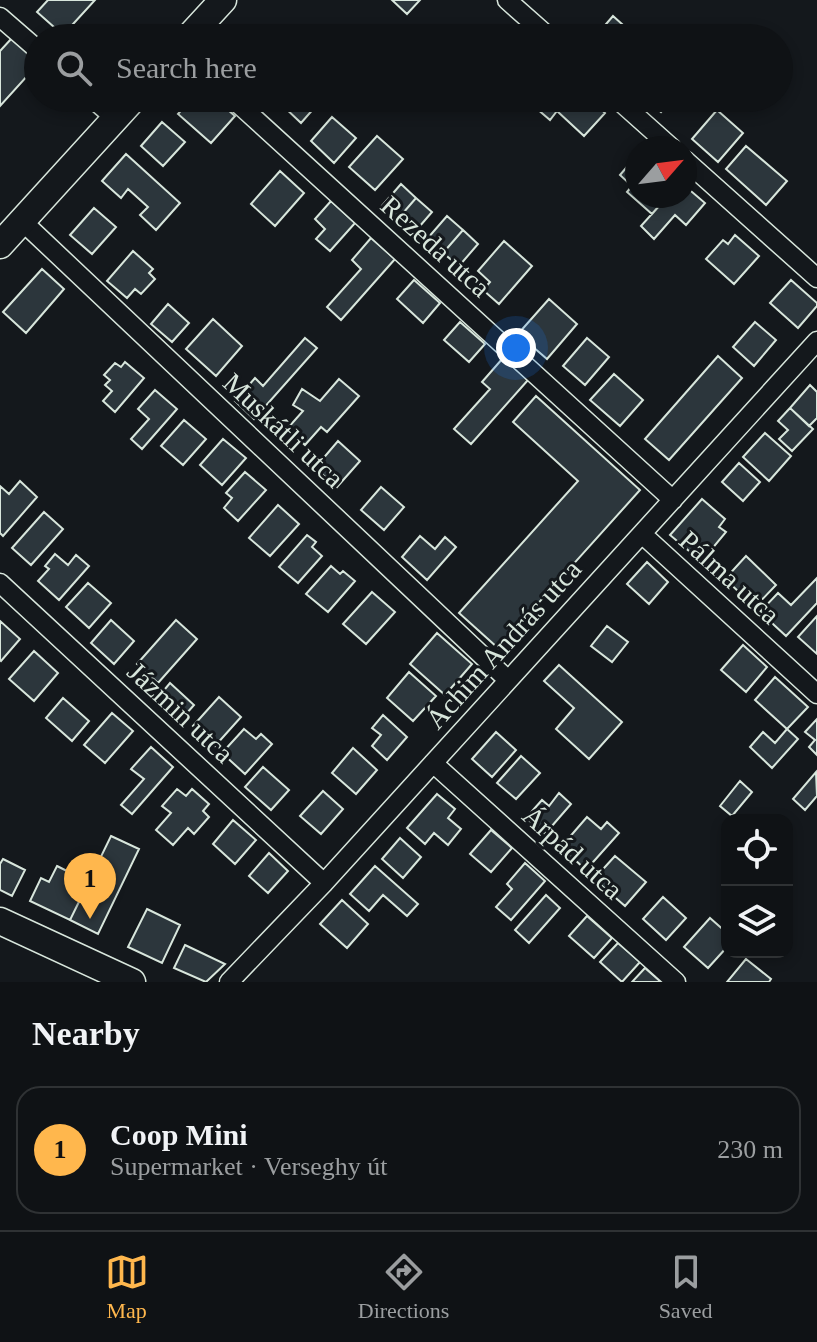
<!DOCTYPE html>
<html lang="en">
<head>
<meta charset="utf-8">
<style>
	:root { --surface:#0f1215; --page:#1d2022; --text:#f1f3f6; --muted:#9b9ea0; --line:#2f3234; --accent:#ffb74d }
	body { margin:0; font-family:Georgia,serif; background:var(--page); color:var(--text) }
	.controls { position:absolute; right:24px; bottom:24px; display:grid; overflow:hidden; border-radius:16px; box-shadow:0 4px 12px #0003 }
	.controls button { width:72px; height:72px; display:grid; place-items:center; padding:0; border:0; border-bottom:2px solid var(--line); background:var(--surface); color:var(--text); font:40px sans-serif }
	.compass { position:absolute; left:625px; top:136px; width:72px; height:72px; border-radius:50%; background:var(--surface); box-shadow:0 4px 12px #0003; rotate:62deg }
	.you { position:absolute; left:516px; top:348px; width:28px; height:28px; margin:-20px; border:6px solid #fff; border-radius:50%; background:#1a73e8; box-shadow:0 0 0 12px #1a73e833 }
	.badge { display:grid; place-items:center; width:52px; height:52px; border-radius:50%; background:var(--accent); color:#111; font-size:26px; font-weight:700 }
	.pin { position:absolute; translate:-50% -66px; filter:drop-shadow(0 2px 4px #0008) }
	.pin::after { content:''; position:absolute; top:42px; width:28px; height:24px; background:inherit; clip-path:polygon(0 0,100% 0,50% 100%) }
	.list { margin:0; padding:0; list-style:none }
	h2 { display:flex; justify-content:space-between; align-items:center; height:104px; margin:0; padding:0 32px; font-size:34px }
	h2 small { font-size:26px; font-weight:400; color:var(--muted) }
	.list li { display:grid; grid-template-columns:52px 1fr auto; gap:24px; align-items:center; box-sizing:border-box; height:128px; margin:0 16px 16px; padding:0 16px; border:2px solid var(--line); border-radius:24px }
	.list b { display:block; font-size:30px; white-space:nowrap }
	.list p { margin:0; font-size:26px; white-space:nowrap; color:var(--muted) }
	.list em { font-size:26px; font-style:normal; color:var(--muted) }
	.icon { flex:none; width:44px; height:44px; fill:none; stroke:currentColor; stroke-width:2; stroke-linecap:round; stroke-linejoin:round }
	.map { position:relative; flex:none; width:817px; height:982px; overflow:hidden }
	.search { position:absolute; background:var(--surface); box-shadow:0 4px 12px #0003; left:24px; right:24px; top:24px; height:88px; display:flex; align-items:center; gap:20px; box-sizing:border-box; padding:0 28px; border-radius:44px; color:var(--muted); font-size:30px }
	.sheet { height:248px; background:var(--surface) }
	nav { display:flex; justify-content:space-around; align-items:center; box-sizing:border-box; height:112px; border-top:2px solid var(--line); background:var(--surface); font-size:22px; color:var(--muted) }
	nav a { display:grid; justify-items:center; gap:4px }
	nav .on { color:var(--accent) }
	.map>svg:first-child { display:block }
</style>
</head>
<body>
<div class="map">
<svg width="817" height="982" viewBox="0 0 817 982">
	<rect width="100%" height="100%" fill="#14181c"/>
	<path fill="#2c363c" stroke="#d8e6dc" stroke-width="2" d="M48,0H95L63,35L37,12Z
		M392,0H420L407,14Z
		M613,16L633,34L630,38H594Z
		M12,38L38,64L0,106V51Z
		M192,98H214L235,116L211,143L178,114Z
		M288,98H323L301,123L282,105Z
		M542,98H588L605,113L584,136L557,111L550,120L536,108Z
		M645,98H674L661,112Z
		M717,110L743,133L718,162L692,139Z
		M332,117L356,138L334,163L311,141Z
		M162,122L185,142L163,166L141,146Z
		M377,136L403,159L375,190L349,167Z
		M746,146L787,181L766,205L726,169Z
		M126,154L180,203L156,230L140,215L148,207L128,189L121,198L102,181Z
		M637,155V196H668L652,214L627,192L632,186L620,175Z
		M280,171L304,193L275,226L251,204Z
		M401,184L416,198L397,220L381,207Z
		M685,186L705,203L686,225L675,215L654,239L641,226L668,196H685Z
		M416,198L432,212L413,234L397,220Z
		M331,201L355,223L330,251L316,239L325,229L315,219Z
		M94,208L116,227L92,254L70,235Z
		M447,216L463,230L443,253L427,239Z
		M463,230L478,244L459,266L443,253Z
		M735,235L759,256L734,284L706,259L723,240L728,244Z
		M371,238L395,259L341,320L327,307L361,269L352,260Z
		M504,241L532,266L499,304L483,290L490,282L478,271Z
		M133,251L153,269L149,273L155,279L141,294L135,289L127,298L107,281Z
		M42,269L64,289L26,333L3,312Z
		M414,280L440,303L423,323L397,299Z
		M791,280L817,303V306L798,328L770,303Z
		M549,299L577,324L547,359L518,334Z
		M168,304L189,323L172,342L151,324Z
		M213,319L242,346L216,376L186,349Z
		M460,322L485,344L469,362L444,340Z
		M755,322L776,340L754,366L733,347Z
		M305,338L317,348L254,419L235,401L255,378L263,386Z
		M587,338L609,357L585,385L563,366Z
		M718,356L742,378L669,460L645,439Z
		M503,358L528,380L471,444L454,429L490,389L482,382Z
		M125,362L144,378L115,412L103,401L112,391L105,385L110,380L104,375L115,363L121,367Z
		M614,374L643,400L620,426L590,400Z
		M339,379L359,396L327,432L321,427L305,445L287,429L303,411L293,405L302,389L320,401Z
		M810,385L817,392V418L809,426L790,408Z
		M155,390L177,409L142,449L131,439L149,419L138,409Z
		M536,396L640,490L498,648L459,613L578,481L513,422Z
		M790,408L813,429L792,451L779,439L788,430L778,421Z
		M184,420L206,439L183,465L161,446Z
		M765,433L791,456L769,481L743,457Z
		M223,439L246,458L222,485L200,465Z
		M338,441L360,461L337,487L315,468Z
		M739,463L760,482L743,501L722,482Z
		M245,472L266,490L238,521L224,508L232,498L226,493Z
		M20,481L37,497L3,536L0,533V486L9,494Z
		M381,487L404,507L384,530L361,510Z
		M702,499L725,519L719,527L726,532L711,550L705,544L695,556L670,535Z
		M278,505L299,524L270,556L249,538Z
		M44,512L63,529L31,565L12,548Z
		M307,535L316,542L312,547L322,556L298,583L279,567Z
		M420,536L435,549L445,537L456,547L427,580L402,557Z
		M55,554L68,565L76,555L89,566L59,600L38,581L49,569L45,566Z
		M746,556L776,585L755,607L725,579Z
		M647,562L668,582L649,604L627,584Z
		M331,566L340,574L343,571L355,581L328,612L306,594Z
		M817,578V603L786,636L760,612L778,593L791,605Z
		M88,583L111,603L89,628L66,607Z
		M372,592L395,612L366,644L343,624Z
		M817,616V654L798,637Z
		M111,620L134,641L114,664L91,643Z
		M176,620L197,639L158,683L137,664Z
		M0,621L20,639L1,661L0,660Z
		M607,626L628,642L612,662L591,646Z
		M437,633L472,664L445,695L410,664Z
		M743,645L767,667L746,692L721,670Z
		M34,651L58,673L34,701L9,679Z
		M559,665L622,722L589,759L556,729L574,708L544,681Z
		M409,672L436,696L413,721L387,698Z
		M775,677L808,707L787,729L755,700Z
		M170,683L194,705L179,722L155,701Z
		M219,697L241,717L215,746L193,726Z
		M63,698L89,721L72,741L46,718Z
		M112,713L133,731L105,763L84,745Z
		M383,715L407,737L387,760L372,746L381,735L372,728Z
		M817,719V755L809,747L815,740L805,732Z
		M244,729L256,739L261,734L272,744L245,774L222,753Z
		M787,729L798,739L772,768L750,747L763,732L775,743Z
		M496,732L516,750L492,777L472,759Z
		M151,747L173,767L132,814L121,805L144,779L131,769Z
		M353,748L377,770L356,794L332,773Z
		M521,756L540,773L516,799L497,783Z
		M263,767L289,790L271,810L245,787Z
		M816,772L817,796L805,810L793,799Z
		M740,781L752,792L732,816L720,806Z
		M177,789L186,796L192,789L209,804L203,811L209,817L194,834L188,828L173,845L156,830L171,813L162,806Z
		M323,791L343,809L321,834L300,816Z
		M559,793L571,804L545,834L526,818L542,800L549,806Z
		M437,794L455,809L448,818L461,829L448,845L434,833L425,844L407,828Z
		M587,817L601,829L607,822L619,833L586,870L561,847Z
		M233,820L256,840L235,864L213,844Z
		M491,830L512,848L491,872L470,854Z
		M111,836L139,849L98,934L70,920Z
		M400,838L421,857L403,878L382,859Z
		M269,853L288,871L268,893L249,876Z
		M615,856L646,882L625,906L594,879Z
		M3,859L25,870L12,896L0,890V864Z
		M525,863L545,881L511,920L496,907L512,889L507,884Z
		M57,866L89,882L70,920L30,901L41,878L49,882Z
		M375,866L418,904L407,916L383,895L369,911L350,894Z
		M546,895L560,908L529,943L515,930Z
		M663,897L686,918L666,940L643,919Z
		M342,900L368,924L347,948L320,924Z
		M147,909L180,925L162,963L128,947Z
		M587,916L612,938L594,958L569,936Z
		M710,918L727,933V947L708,968L684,947Z
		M618,943L640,962L622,982L600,962Z
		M185,945L225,964L206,982L174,968Z
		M746,959L771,979L769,982H727Z
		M645,968L661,982H632Z"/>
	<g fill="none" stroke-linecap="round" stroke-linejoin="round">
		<defs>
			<path id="street" d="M507,0L550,38
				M0,17L38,50
				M92,98L115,118
				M232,98L673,500
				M616,98L672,148
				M685,160L817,278
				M22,221L508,680
				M642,534L817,694
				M0,583L324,883
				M433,763L676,982
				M229,982L324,883L817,341"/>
			<path id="secondary" d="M188,38L223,0
				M0,245L134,98
				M0,921L132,982"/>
		</defs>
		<use href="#street" stroke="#d8e6dc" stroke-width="21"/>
		<use href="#secondary" stroke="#d8e6dc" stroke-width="29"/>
		<use href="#street" stroke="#14181c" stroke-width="18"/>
		<use href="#secondary" stroke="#14181c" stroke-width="26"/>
	</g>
	<g text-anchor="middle" stroke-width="6" stroke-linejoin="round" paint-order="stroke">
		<g font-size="28" fill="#d8e6dc" stroke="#14181c">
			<text transform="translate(436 246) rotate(42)" y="10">Rezeda utca</text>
			<text transform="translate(284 430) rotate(43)" y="10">Muskátli utca</text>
			<text transform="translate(730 577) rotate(42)" y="10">Pálma utca</text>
			<text transform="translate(503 644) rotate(-48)" y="10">Áchim András utca</text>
			<text transform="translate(181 712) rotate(43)" y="10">Jázmin utca</text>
			<text transform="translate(573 852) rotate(42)" y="10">Árpád utca</text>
		</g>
	</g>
</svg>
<div class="controls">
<button><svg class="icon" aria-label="locate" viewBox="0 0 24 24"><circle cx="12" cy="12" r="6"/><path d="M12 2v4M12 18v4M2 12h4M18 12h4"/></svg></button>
<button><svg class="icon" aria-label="layers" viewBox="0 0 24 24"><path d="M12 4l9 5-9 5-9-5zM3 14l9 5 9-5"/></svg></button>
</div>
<svg class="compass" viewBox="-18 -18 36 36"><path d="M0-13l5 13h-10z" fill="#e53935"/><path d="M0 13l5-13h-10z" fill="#9b9ea0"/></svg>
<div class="you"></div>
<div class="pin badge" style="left:90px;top:919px">1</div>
<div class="search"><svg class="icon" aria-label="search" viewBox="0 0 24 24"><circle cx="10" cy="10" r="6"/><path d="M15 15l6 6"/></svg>Search here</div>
</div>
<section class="sheet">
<h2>Nearby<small></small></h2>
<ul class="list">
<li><span class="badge">1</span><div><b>Coop Mini</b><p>Supermarket · Verseghy út</p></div><em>230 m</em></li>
</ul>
</section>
<nav>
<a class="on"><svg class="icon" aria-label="map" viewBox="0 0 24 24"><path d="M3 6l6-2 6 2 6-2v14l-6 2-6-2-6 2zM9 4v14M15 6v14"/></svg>Map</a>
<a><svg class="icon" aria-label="directions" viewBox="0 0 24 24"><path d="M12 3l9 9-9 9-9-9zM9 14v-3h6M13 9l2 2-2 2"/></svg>Directions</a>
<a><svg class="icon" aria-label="saved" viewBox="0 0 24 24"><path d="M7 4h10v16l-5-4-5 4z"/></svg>Saved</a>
</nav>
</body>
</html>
